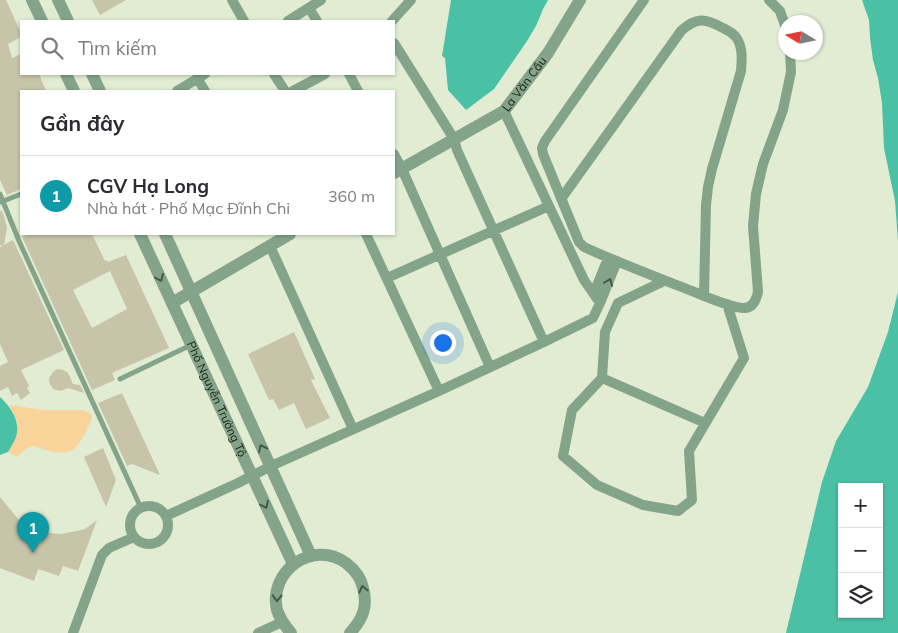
<!DOCTYPE html>
<html lang="vi">
<head>
<meta charset="utf-8">
<style>
	:root { --surface:#fff; --page:#f2f2f3; --text:#2b2b33; --muted:#7c7c81; --line:#e1e1e2; --accent:#aa184e }
	body { margin:0; font-family:Mulish,sans-serif; background:var(--page); color:var(--text) }
	.controls { position:absolute; right:15px; bottom:15px; display:grid; overflow:hidden; border-radius:0px; box-shadow:0 1px 4px #0004 }
	.controls button { width:45px; height:45px; display:grid; place-items:center; padding:0; border:0; border-bottom:1px solid var(--line); background:var(--surface); color:var(--text); font:25px sans-serif }
	.compass { position:absolute; left:778px; top:15px; width:45px; height:45px; border-radius:50%; background:var(--surface); box-shadow:0 1px 4px #0004; rotate:280deg }
	.you { position:absolute; left:442px; top:342px; width:18px; height:18px; margin:-12px; border:4px solid #fff; border-radius:50%; background:#1a73e8; box-shadow:0 0 0 8px #1a73e833 }
	.badge { display:grid; place-items:center; width:32px; height:32px; border-radius:50%; background:var(--accent); color:#fff; font-size:16px; font-weight:700 }
	.pin { position:absolute; translate:-50% -41px; filter:drop-shadow(0 1px 2px #0008) }
	.pin::after { content:''; position:absolute; top:26px; width:18px; height:15px; background:inherit; clip-path:polygon(0 0,100% 0,50% 100%) }
	.list { margin:0; padding:0; list-style:none }
	h2 { display:flex; justify-content:space-between; align-items:center; height:65px; margin:0; padding:0 20px; font-size:21px }
	h2 small { font-size:16px; font-weight:400; color:var(--muted) }
	.list li { display:grid; grid-template-columns:32px 1fr auto; gap:15px; align-items:center; box-sizing:border-box; height:80px; padding:0 20px; border-top:1px solid var(--line) }
	.list b { display:block; font-size:19px; white-space:nowrap }
	.list p { margin:0; font-size:16px; white-space:nowrap; color:var(--muted) }
	.list em { font-size:16px; font-style:normal; color:var(--muted) }
	.icon { flex:none; width:28px; height:28px; fill:none; stroke:currentColor; stroke-width:2; stroke-linecap:round; stroke-linejoin:round }
	.map { position:relative; flex:none; width:898px; height:633px; overflow:hidden }
	.search { position:absolute; background:var(--surface); box-shadow:0 1px 4px #0004; left:20px; top:20px; width:375px; height:55px; display:flex; align-items:center; gap:12px; box-sizing:border-box; padding:0 18px; border-radius:0px; color:var(--muted); font-size:19px }
	.panel { position:absolute; background:var(--surface); box-shadow:0 1px 4px #0004; left:20px; top:90px; width:375px; height:145px; border-radius:0px }
	.map>svg:first-child { display:block }
</style>
</head>
<body>
<div class="map">
<svg width="898" height="633" viewBox="0 0 898 633">
	<rect width="100%" height="100%" fill="#e1ecd3"/>
	<path fill="#f9d49a" d="M9,405L44,410H84L92,415V419C87,428 83,440 76,447C67,458 45,450 34,446L27,448L17,457L8,452L16,436L18,424Z"/>
	<path fill="#4ac0a5" fill-rule="evenodd" d="M451,0H548L543,9L536,26L527,41L494,89L466,110L448,90L445,58L442,56Z
		M862,0H898V241L895,201L884,148L882,103L878,78L873,60L870,38L869,20Z
		M898,292V633H786L822,482L836,441L868,387L888,332ZM842,487H879V614H842Z
		M0,397C11,407 21,422 16,437C14,442 11,447 8,452L0,455Z"/>
	<path fill="#c7c4aa" fill-rule="evenodd" d="M0,0H6L21,33V37L8,44L12,58L21,54V74H39L46,91H21V189L7,195L0,180Z
		M92,0H126L100,15Z
		M0,211H2L4,216L7,228L4,245L13,240L14,242L64,350L21,370L29,386L27,388L30,393L21,400L17,393L12,396L8,387L0,391V366L8,362L0,344V247L3,246L0,245Z
		M28,234H92L105,261L107,260L108,262L126,255L169,348L112,373L115,380L92,390L23,239L22,237ZM110,271L127,309L92,328L73,290Z
		M294,332L315,379L311,380L330,418L306,429L294,403L279,410L273,399L269,400L248,354Z
		M58,369L63,370L67,372L69,375L73,384L80,385L84,393L68,388L61,391L53,389L49,382V378L54,371Z
		M122,393L160,475L132,464L127,466L98,403Z
		M103,448L116,480L106,507L84,457Z
		M0,497L23,525V522L50,533L60,534L77,531L85,529L97,520L78,571L63,566L59,576L38,569L34,581L0,568Z"/>
	<g fill="none" stroke-linecap="round" stroke-linejoin="round">
		<path stroke="#84a48a" stroke-width="5" d="M0,194L19,241L141,508
			M1,202L21,194
			M120,379L191,345"/>
		<path stroke="#84a48a" stroke-width="10" d="M232,0L244,21
			M644,0L545,141L542,148L543,154L579,242L584,247C619,263 656,277 692,291C704,296 732,308 744,308C753,308 756,300 758,292L753,226L756,194L763,164L783,110L791,72L790,52
			M769,0L780,11L786,28
			M309,8L317,21
			M288,21L321,0
			M392,21L411,0
			M394,43L454,139L457,150L544,342
			M274,74L285,91
			M349,74L358,91
			M197,78L205,91
			M177,91L205,74
			M293,91L325,74
			M394,154L402,169L490,367
			M561,199L681,31C696,17 705,18 723,28C727,30 733,33 736,37C743,47 742,59 741,71L712,169L708,187L706,205L704,296
			M366,234L439,391
			M270,246L353,429
			M387,278L549,206
			M664,281L618,303L605,332L602,378L572,410L563,456L597,485L643,505L678,511L692,500L689,451L744,358L727,304
			M594,293L608,258
			M600,303L617,261
			M602,378L705,423
			M130 525a19 19 0 1 1 38 0a19 19 0 1 1-38 0Z
			M166,516L238,483L271,466L439,391L544,342L593,318L600,303L584,280L504,111
			M73,633L102,555L109,548L134,537
			M258,633L282,622"/>
		<g stroke="#84a48a" stroke-width="12">
			<path d="M32,0L42,21"/>
			<path d="M58,0L68,21"/>
			<path d="M66,74L74,91"/>
			<path d="M92,74L100,91"/>
			<path id="s1" d="M394,173L504,111L548,53L580,0"/>
			<path id="s2" d="M140,234L293,564"/>
			<path d="M165,234L311,556"/>
			<path d="M172,303L290,234"/>
			<path d="M291,633C285,626 280,619 277,610C268,571 313,539 346,563C355,570 361,577 363,588C368,606 363,619 350,633"/>
		</g>
	</g>
	<defs><path id="oneway-chevron" d="M-2-3.5L2.5 0L-2 3.5" fill="none" stroke-width="1.6" stroke-linecap="round" stroke-linejoin="round" transform="scale(1.25)"/></defs>
	<g stroke="#475747">
		<use href="#oneway-chevron" transform="translate(160 278) rotate(65)"/>
		<use href="#oneway-chevron" transform="translate(609 282) rotate(-69)"/>
		<use href="#oneway-chevron" transform="translate(262 448) rotate(-115)"/>
		<use href="#oneway-chevron" transform="translate(265 505) rotate(65)"/>
		<use href="#oneway-chevron" transform="translate(363 589) rotate(-103)"/>
		<use href="#oneway-chevron" transform="translate(277 598) rotate(92)"/>
	</g>
	<g text-anchor="middle" stroke-width="4.5" stroke-linejoin="round" paint-order="stroke">
		<g font-size="12" fill="#1f231a" stroke="#fff">
			<text dy="4" stroke="none"><textPath href="#s1" startOffset="160">La Văn Cầu</textPath></text>
			<text dy="4" stroke="none"><textPath href="#s2" startOffset="182">Phố Nguyễn Trường Tộ</textPath></text>
		</g>
	</g>
</svg>
<div class="controls">
<button>+</button>
<button>−</button>
<button><svg class="icon" aria-label="layers" viewBox="0 0 24 24"><path d="M12 4l9 5-9 5-9-5zM3 14l9 5 9-5"/></svg></button>
</div>
<svg class="compass" viewBox="-18 -18 36 36"><path d="M0-13l5 13h-10z" fill="#e53935"/><path d="M0 13l5-13h-10z" fill="#7c7c81"/></svg>
<div class="you"></div>
<div class="pin badge" style="left:33px;top:553px;background:#0f9aa8">1</div>
<div class="search"><svg class="icon" aria-label="search" viewBox="0 0 24 24"><circle cx="10" cy="10" r="6"/><path d="M15 15l6 6"/></svg>Tìm kiếm</div>
<section class="panel">
<h2>Gần đây<small></small></h2>
<ul class="list">
<li><span class="badge" style="background:#0f9aa8">1</span><div><b>CGV Hạ Long</b><p>Nhà hát · Phố Mạc Đĩnh Chi</p></div><em>360 m</em></li>
</ul>
</section>
</div>
</body>
</html>
